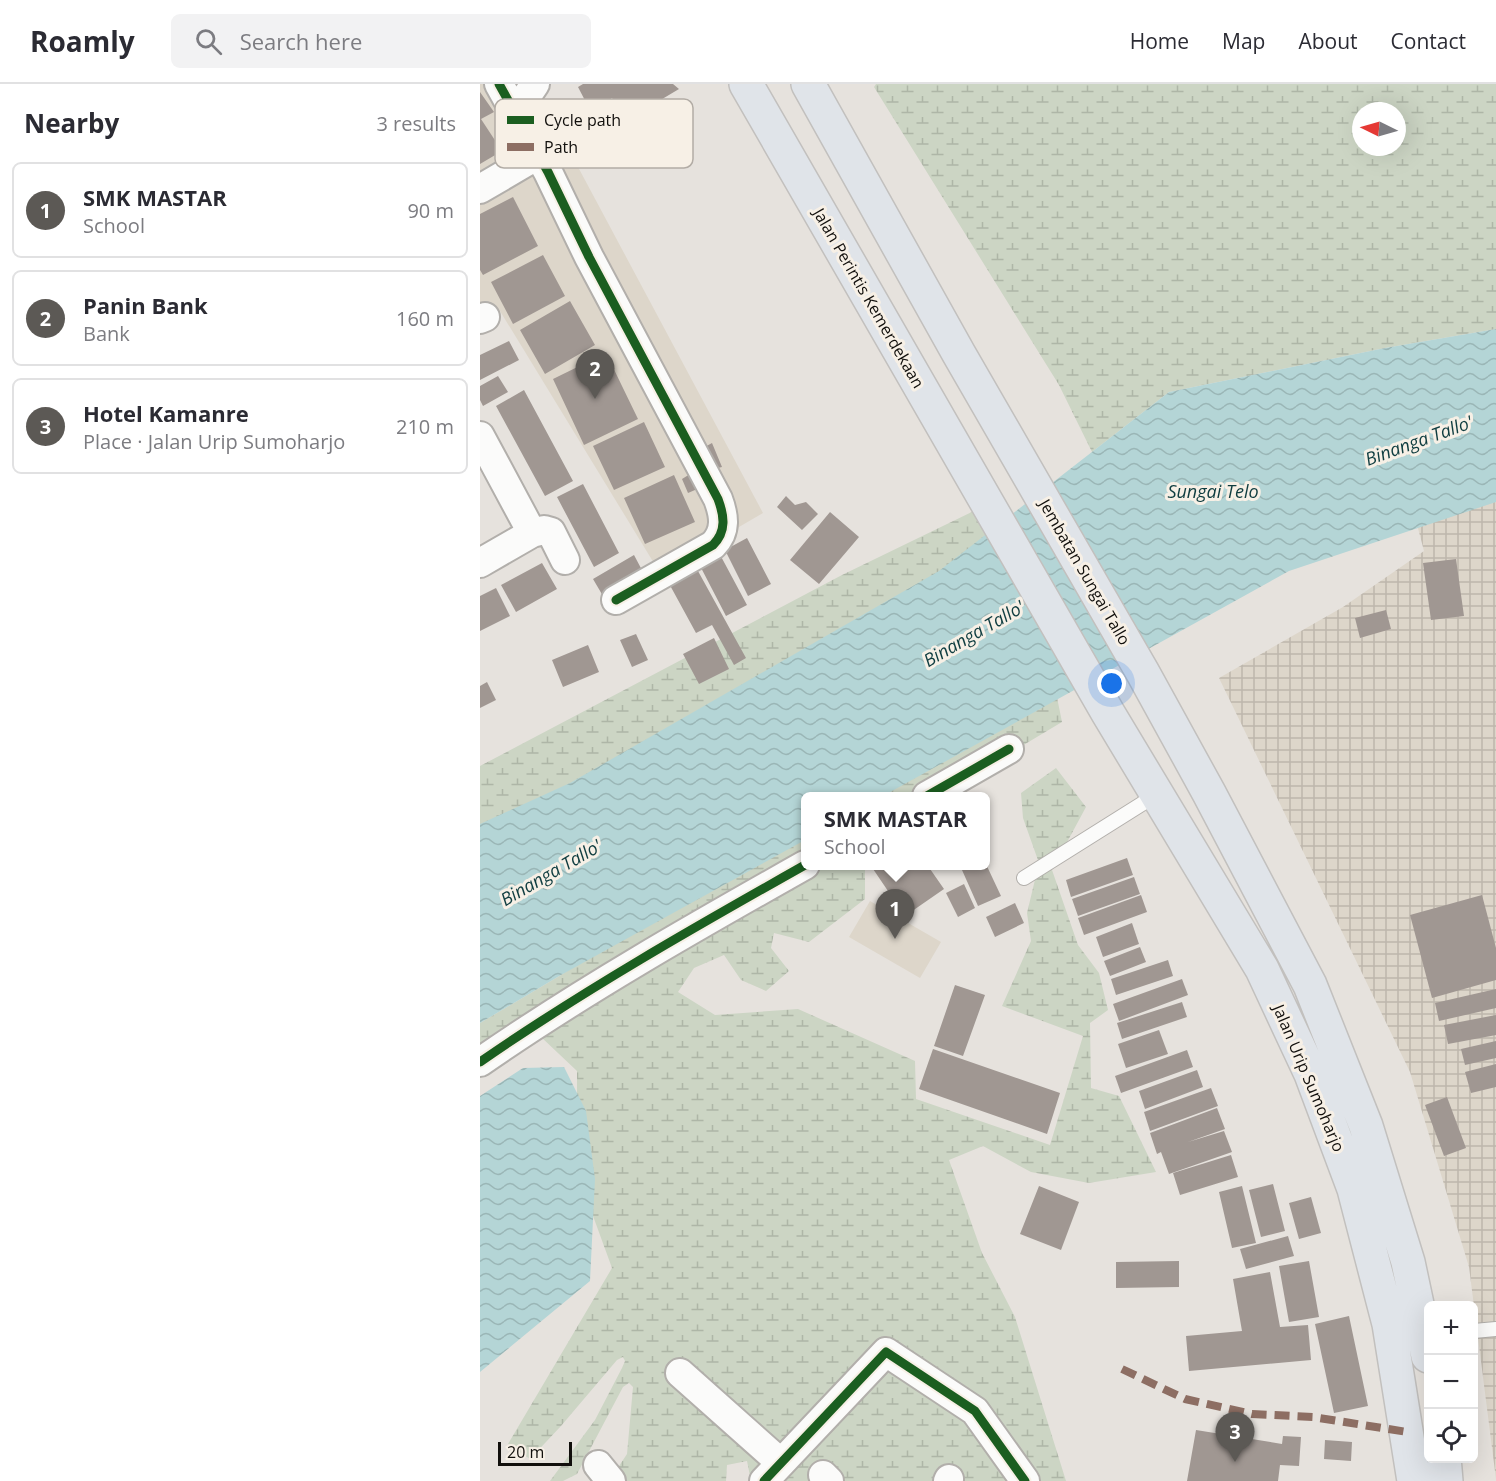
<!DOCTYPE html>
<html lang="en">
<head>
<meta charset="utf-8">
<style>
	:root { --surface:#fff; --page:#f2f2f3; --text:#2b2b33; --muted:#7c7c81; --line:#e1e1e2; --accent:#5c5955 }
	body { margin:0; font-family:"Open Sans",sans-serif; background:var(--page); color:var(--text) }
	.controls { position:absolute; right:18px; bottom:18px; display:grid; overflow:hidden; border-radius:9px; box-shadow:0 6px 24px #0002 }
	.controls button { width:54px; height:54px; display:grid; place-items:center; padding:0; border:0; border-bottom:2px solid var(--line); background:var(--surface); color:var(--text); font:30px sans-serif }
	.compass { position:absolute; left:872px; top:18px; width:54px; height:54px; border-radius:50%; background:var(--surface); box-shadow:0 6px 24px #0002; rotate:275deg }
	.scale { position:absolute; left:18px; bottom:15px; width:74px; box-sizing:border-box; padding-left:6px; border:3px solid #110f0c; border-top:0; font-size:16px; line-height:21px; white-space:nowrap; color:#110f0c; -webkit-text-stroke:4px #f7f0e6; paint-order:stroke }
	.you { position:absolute; left:632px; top:600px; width:21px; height:21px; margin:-15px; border:4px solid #fff; border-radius:50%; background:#1a73e8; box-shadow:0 0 0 9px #1a73e833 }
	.badge { display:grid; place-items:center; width:39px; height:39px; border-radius:50%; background:var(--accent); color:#fff; font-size:20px; font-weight:700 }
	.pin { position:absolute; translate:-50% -50px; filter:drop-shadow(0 2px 3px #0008) }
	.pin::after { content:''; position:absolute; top:32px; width:21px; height:18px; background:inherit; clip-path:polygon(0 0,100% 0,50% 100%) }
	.popup { position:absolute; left:321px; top:708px; width:189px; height:78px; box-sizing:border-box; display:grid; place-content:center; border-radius:9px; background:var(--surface); filter:drop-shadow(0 2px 4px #0005); font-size:20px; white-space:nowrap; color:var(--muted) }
	.popup b { font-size:22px; color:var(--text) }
	.popup::after { content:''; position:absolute; left:50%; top:100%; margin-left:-12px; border:12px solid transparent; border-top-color:var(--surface) }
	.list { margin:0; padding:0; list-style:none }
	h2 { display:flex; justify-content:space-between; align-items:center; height:78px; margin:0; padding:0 24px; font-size:26px }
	h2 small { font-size:20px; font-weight:400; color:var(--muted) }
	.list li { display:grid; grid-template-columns:39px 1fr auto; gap:18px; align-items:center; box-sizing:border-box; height:96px; margin:0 12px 12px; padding:0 12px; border:2px solid var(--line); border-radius:9px }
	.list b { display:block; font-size:22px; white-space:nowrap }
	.list p { margin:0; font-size:20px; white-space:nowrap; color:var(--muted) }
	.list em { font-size:20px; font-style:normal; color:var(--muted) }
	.icon { flex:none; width:33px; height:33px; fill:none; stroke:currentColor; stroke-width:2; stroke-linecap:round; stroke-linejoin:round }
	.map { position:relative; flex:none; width:1016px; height:1397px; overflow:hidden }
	header { display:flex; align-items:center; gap:36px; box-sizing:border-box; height:84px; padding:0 30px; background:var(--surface); border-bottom:2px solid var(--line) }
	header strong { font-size:28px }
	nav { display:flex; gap:33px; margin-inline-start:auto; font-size:21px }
	.search { width:420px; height:54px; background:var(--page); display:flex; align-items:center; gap:15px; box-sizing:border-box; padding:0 21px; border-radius:9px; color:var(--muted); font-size:22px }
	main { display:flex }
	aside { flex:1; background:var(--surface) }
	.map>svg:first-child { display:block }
</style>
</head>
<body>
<header>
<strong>Roamly</strong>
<div class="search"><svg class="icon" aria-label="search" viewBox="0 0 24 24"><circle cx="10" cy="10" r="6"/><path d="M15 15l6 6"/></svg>Search here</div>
<nav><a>Home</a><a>Map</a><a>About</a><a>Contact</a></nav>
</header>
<main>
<aside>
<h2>Nearby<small>3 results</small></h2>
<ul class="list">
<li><span class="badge">1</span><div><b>SMK MASTAR</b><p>School</p></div><em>90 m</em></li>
<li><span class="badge">2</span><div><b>Panin Bank</b><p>Bank</p></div><em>160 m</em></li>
<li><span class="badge">3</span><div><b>Hotel Kamanre</b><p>Place · Jalan Urip Sumoharjo</p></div><em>210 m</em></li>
</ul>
</aside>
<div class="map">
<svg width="1016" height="1397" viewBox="0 0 1016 1397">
	<defs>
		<pattern id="industrial-grid" width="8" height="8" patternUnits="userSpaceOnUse" patternTransform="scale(1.5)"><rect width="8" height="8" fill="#ddd6ca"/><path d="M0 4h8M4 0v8" fill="none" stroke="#bdb6ac"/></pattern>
		<pattern id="wetland-marsh" width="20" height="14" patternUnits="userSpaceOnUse" patternTransform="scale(1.5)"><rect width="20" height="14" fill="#ccd5c4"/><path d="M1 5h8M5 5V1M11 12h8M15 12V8" fill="none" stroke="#aeb6a7"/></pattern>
		<pattern id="water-waves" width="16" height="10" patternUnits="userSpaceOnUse" patternTransform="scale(1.5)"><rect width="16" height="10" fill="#b4d5d6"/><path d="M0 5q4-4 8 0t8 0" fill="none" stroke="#9ab6b6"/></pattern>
	</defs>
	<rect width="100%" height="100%" fill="#e6e2dd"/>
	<path fill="#ddd6ca" d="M0,0H50L90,68L283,429L180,489L20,227L0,234Z
		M390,817L461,858L440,894L369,853Z"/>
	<path fill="url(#industrial-grid)" d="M1016,375V1395L989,1183L930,988L739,594L863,523L944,467L924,391Z"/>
	<path fill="url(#wetland-marsh)" fill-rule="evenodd" d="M396,0H1016V245L905,264L689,308L612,368L579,301L394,3ZM881,27H917V63H881Z
		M500,424L516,468L0,774V682L362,491Z
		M570,579L582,638L480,699L463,712H350Z
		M576,684L606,723L572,786L598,861L619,889L628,926L610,939L611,1004L639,1012L676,1088L609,1099L551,1088L503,1062L469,1076L502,1169L535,1233L586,1397H271L267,1377L247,1381L246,1397H129L147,1370L153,1303L149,1299L143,1303L97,1390L83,1397H70L115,1336L142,1284L145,1277L143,1273L137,1276L81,1342L50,1375L28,1360L132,1184L97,1088V987L42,935L0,961V939L81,891L325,726V782H385V815L329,858L294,849L291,864L309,887L286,907L261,896L244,871L214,884L198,908L235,931L318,925L435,977L436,1015L570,1061L603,952L522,922L551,857L547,829L559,779L543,734L541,709Z"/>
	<path fill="url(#water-waves)" d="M1016,245V418L809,487L403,712H325V756L81,891L0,939V740L90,699L459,487L689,308L905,264Z
		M84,983L106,1027L115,1095L110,1197L0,1288V1012L43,984Z"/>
	<path fill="#a09792" d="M103,0H193L199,5L147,36L132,14L111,28L98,3Z
		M0,8L14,28L1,35L22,67L0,80Z
		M33,113L58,162L3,191L0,186V130Z
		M63,171L85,212L33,240L11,198Z
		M90,217L115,261L65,290L40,246Z
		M29,257L39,276L0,296V271Z
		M126,269L158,335L104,361L73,295Z
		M18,292L28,308L3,322L0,316V302Z
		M44,306L93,397L65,412L16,322Z
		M164,338L185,383L134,406L113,362Z
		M232,359L242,383L233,385L223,364Z
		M215,387L222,403L208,409L202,395Z
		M194,391L215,438L165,460L144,414Z
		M103,400L139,469L114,483L77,413Z
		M306,412L315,421L326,418L338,430L322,446L297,423Z
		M350,428L379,453L339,500L310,476Z
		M267,454L291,500L268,512L245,466Z
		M237,465L267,521L246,532L217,476Z
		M154,471L163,488L123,512L113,495Z
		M976,475L984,532L951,536L943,479Z
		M213,478L266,574L254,581L232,541L216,549L186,494Z
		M62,479L77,505L36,528L21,501Z
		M16,504L30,532L0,547V512Z
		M906,526L911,545L880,554L875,534Z
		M156,550L168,576L152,583L140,556Z
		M234,554L249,585L219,600L203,570Z
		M108,561L119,588L83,603L72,576Z
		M7,598L16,616L0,624V602Z
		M647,774L653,791L591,813L586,796Z
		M505,778L521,812L498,822L482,786L492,782H505Z
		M391,782H448L464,805L425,832Z
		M654,793L660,810L598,832L592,815Z
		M484,800L495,824L478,833L466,809Z
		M661,811L667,828L604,851L598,834Z
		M1002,811L1016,864V896L952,914L930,831Z
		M535,819L544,839L515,853L506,833Z
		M652,839L659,860L623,873L616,853Z
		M660,863L666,878L630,892L624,877Z
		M688,876L693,892L636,911L631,895Z
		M702,895L708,911L639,937L633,920Z
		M475,901L505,911L483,972L454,962Z
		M1016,905V924L959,937L955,919Z
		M702,918L707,933L642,955L637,939Z
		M1016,931V951L968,960L964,941Z
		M679,946L688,970L646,984L638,960Z
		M1016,957V974L985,981L981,965Z
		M453,965L580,1009L567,1050L439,1005Z
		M707,966L713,983L641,1009L635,992Z
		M1016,980V1003L991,1009L985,988Z
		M717,986L723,1003L665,1025L659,1007Z
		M731,1004L738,1022L670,1047L664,1028Z
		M967,1013L986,1064L964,1072L945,1021Z
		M737,1024L745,1045L708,1058L744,1047L752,1068L689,1090L681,1068L677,1070L670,1049Z
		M751,1071L758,1093L700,1111L693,1089Z
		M793,1100L805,1147L781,1153L769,1106Z
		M559,1102L599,1118L581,1166L540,1150Z
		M762,1102L776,1159L752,1164L739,1108Z
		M831,1113L841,1149L819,1155L809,1119Z
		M808,1152L814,1172L766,1185L760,1165Z
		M699,1177V1203L636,1204V1178Z
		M829,1177L839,1233L809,1238L799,1182Z
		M790,1188L800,1243L828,1241L831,1276L709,1287L706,1252L762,1247L753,1195Z
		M869,1232L888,1322L854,1329L835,1240Z
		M716,1346L802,1360L803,1352L821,1353L819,1382L800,1381L798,1397H707Z
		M845,1356L872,1358L871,1377L844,1375Z"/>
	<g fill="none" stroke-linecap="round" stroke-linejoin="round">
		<defs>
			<path id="service" d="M544,794L676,711
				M994,1247L1016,1245"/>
			<path id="minor" d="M19,0L68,88L109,173L238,415C244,431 247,447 233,461L136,516
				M36,28L55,0
				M0,105L58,71
				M0,235L5,233
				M0,352L52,449L64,446L71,448L85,476
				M0,479L52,449
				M447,712L529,665
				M0,978C104,906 215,843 325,781
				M200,1289L301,1379
				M118,1381L131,1397
				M343,1391L349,1397
				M284,1397L406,1268L495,1327L545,1397
				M468,1397L469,1395"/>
			<path id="trunk" d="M266,0L628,629L782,885L831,990L874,1105L909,1240L934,1397
				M328,0L479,270L663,589L729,709L830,901L886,1042L928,1178L948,1272
				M964,1374L966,1397"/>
		</defs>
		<use href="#service" stroke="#b2afab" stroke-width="16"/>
		<use href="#minor" stroke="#b2afab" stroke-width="32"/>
		<use href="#trunk" stroke="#c2c0be" stroke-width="36"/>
		<use href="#service" stroke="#fbfbfa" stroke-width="14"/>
		<use href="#minor" stroke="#fbfbfa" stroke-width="28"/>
		<use href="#trunk" stroke="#e0e4e9" stroke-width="33"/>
		<path stroke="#8d6e63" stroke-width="8" stroke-dasharray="15 8" stroke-linecap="butt" d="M642,1285L705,1315L772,1330L833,1333L927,1348"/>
		<defs>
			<path id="cycleway" d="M19,0L68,88L109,173L238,415C244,431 247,447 233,461L136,516
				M447,712L529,665
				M0,978C104,906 215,843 325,781
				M284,1397L406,1268L495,1327L545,1397"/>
		</defs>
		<use href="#cycleway" stroke="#f7f0e6" stroke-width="13"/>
		<use href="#cycleway" stroke="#1b5e20" stroke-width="9"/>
	</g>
	<g text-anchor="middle" stroke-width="6" stroke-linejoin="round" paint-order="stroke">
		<g font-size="16" fill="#110f0c" stroke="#f7f0e6">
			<text transform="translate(389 214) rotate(60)" y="6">Jalan Perintis Kemerdekaan</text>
			<text transform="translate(605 488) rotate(60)" y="6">Jembatan Sungai Tallo</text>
			<text transform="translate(829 994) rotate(67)" y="6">Jalan Urip Sumoharjo</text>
		</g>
		<g font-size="18" font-style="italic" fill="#0f3d40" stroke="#f7f0e6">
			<text transform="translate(939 357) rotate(-20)" y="6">Binanga Tallo'</text>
			<text x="733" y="414">Sungai Telo</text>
			<text transform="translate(494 550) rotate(-30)" y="6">Binanga Tallo'</text>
			<text transform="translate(71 789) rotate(-30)" y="6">Binanga Tallo'</text>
		</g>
	</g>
	<rect x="15" y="15" width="198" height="69" rx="9" fill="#f7f0e6" stroke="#b2aca5" stroke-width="1.5"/>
	<rect x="27" y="32" width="27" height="8" fill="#1b5e20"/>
	<rect x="27" y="59" width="27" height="8" fill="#8d6e63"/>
	<g font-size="16" fill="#110f0c">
		<text x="64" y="42">Cycle path</text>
		<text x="64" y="69">Path</text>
	</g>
</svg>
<div class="controls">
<button>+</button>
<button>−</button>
<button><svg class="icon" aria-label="locate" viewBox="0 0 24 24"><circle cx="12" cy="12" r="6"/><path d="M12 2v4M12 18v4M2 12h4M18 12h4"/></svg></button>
</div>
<svg class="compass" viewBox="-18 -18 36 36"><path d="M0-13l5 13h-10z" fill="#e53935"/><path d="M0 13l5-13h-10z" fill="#7c7c81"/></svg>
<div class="scale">20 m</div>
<div class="you"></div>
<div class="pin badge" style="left:415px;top:855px">1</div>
<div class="popup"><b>SMK MASTAR</b>School</div>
<div class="pin badge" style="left:115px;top:315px">2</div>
<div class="pin badge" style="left:755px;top:1378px">3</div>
</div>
</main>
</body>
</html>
